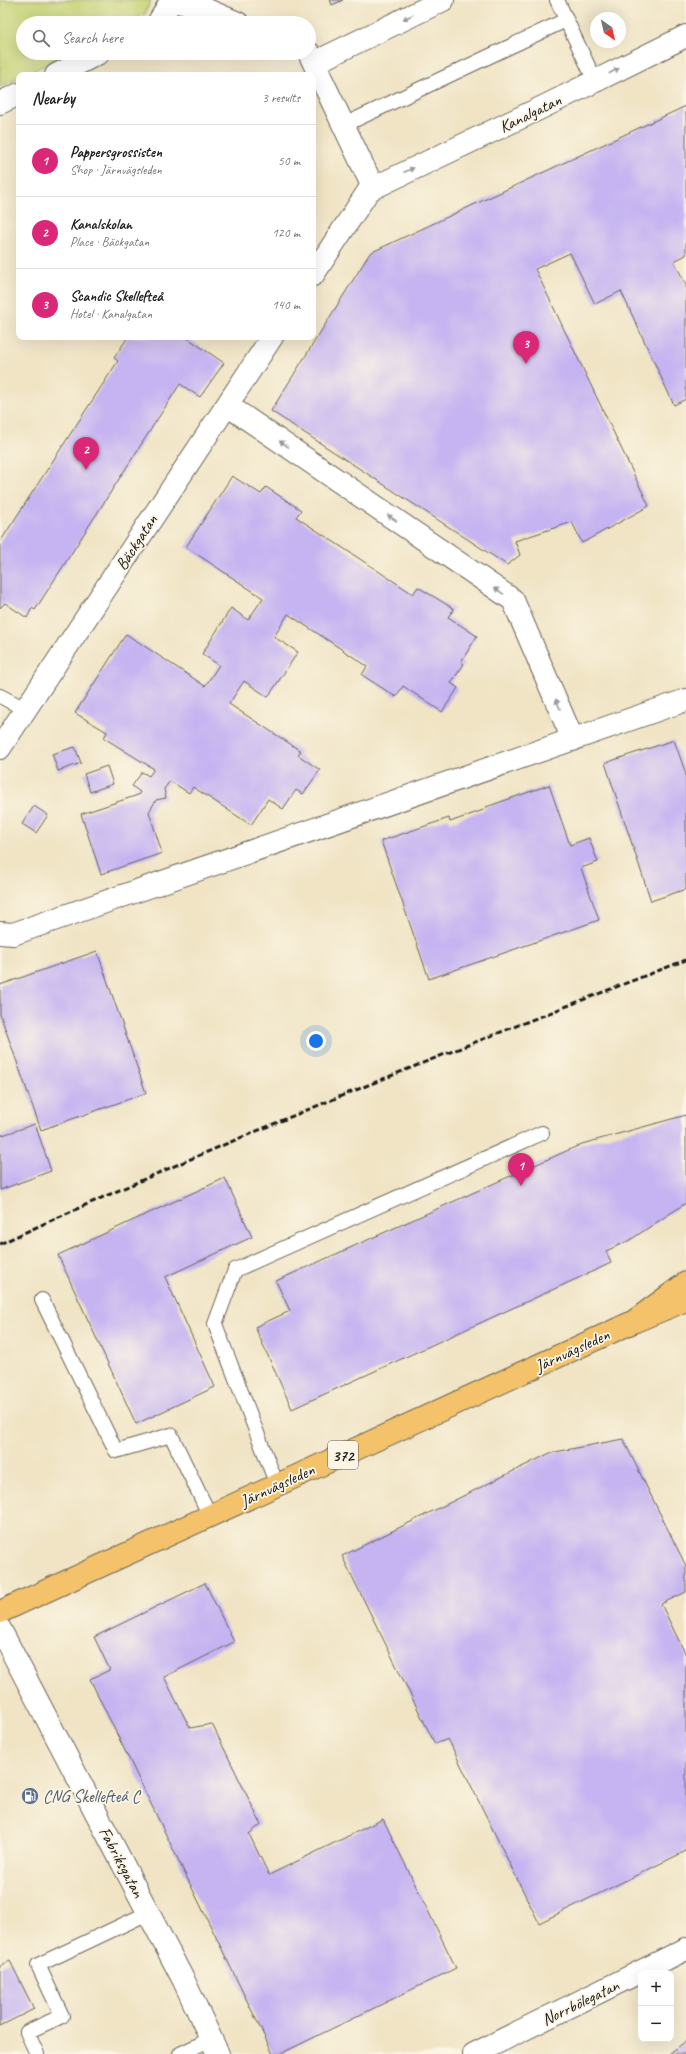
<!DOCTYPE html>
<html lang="en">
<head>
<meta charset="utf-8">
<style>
	:root { --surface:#fff; --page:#f6f6f6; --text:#222; --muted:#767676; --line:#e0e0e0; --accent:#db2777 }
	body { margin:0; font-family:Caveat,sans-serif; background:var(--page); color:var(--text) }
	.controls { position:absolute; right:12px; bottom:12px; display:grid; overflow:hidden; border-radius:8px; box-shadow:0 4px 16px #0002 }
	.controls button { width:36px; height:36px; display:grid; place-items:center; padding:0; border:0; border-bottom:1px solid var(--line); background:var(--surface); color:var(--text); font:20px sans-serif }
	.compass { position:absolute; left:590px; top:12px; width:36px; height:36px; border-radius:50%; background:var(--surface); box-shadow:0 4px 16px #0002; rotate:146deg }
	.you { position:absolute; left:316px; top:1041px; width:14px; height:14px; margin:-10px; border:3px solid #fff; border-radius:50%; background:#1a73e8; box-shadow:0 0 0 6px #1a73e833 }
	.badge { display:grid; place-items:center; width:26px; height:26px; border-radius:50%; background:var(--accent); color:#fff; font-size:13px; font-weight:700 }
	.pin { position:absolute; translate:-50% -33px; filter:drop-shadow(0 1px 2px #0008) }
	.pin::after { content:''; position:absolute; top:21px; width:14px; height:12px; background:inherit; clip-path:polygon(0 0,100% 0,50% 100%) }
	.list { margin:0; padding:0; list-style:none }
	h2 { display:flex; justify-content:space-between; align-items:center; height:52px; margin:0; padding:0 16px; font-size:17px }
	h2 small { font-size:13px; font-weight:400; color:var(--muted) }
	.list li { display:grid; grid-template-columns:26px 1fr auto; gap:12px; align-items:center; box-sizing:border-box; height:72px; padding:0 16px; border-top:1px solid var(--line) }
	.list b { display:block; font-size:15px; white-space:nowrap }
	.list p { margin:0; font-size:13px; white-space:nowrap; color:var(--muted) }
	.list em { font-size:13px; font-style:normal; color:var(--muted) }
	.icon { flex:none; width:22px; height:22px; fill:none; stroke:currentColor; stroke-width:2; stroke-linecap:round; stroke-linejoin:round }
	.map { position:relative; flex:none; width:686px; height:2054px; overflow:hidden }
	.search { position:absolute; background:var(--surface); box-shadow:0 4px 16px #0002; left:16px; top:16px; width:300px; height:44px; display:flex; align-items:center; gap:10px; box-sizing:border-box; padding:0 14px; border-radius:22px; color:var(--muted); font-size:15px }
	.panel { position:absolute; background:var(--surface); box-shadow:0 4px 16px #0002; left:16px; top:72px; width:300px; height:268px; border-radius:8px }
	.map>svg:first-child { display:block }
</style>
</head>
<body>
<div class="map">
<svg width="686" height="2054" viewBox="0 0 686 2054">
	<rect width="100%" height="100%" fill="#fcf5e5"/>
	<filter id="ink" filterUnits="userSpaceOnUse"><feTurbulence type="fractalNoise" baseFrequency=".025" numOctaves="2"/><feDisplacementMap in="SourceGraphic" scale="8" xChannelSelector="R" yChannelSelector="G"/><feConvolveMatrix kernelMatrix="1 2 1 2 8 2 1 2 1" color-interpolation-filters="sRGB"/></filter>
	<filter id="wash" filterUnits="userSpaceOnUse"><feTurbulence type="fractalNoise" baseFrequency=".012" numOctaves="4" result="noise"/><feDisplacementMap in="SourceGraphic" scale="16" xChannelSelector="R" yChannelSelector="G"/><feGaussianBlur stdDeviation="0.9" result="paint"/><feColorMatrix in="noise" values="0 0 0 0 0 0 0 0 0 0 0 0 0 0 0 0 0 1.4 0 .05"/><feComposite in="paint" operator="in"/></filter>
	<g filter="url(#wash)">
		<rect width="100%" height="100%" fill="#f0e4c5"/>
		<path fill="#c5d375" stroke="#707848" d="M0,0H151L145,14L128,23H23V53H68L25,75H19V78L0,87Z"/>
		<g id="blocks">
			<path fill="#c5b4f1" d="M330,0H343L332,5Z
				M686,106V255L674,261L686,285V399L674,405L621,291L595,304L570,253L535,269L649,506L582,543L572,522L515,541L520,555L507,565L271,411L370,253Z
				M128,337H186L224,363L200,397L180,384L35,610L32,608L27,618L5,603L0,608V542L118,361L114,358Z
				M232,476L261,494L266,487L301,510L296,517L413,594L418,587L454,609L448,617L477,636L461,662L464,664L451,683L458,688L442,712L403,686L396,697L362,675L367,666L288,614L274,637L298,652L268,697L244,681L229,704L301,751L298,755L320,770L303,794L296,790L283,809L268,799L251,825L193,787L189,793L170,781L164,789L166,798L156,800L149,812L162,853L101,874L81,814L138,795L140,792L132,786L142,772L149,776L154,769L104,738L107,732L75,713L126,634L205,686L219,665L202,654L231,608L248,620L263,598L186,547Z
				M674,740L686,774V889L651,901L605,763Z
				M75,747L81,763L58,771L52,754Z
				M107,766L113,784L90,792L84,774Z
				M549,785L570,845L589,838L598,862L581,868L599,920L429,979L381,841L449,818L450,822L486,809V807Z
				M34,806L48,815L36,833L22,824Z
				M97,951L146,1093L41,1130L0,1014V985Z
				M686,1115V1203L630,1240L606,1251L611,1263L292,1409L255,1327L290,1311L276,1281L582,1144Z
				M35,1124L51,1171L0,1190V1136Z
				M225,1178L252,1237L165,1277L215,1387L136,1424L58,1255Z
				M623,1439L686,1566V1592L661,1604L686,1655V1851L539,1923L448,1739L435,1744L342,1556L550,1453Z
				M205,1583L234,1642L164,1677L190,1728L212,1724L261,1824L249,1834L269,1875L383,1819L456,1968L280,2054H273L90,1679L110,1670L94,1637Z
				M10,1961L34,2009L0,2026V1966Z
				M686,2041V2054H669Z"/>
		</g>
	</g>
	<g filter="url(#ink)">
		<use href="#blocks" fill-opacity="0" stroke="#666257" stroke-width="1"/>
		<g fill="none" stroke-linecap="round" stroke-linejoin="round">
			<defs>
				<path id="service" d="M557,0L595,81
					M344,125L566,20
					M0,696L25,709
					M42,1300L116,1451L171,1435L210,1516
					M277,1485L215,1324L235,1270L542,1133
					M37,2054L27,2032L62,2016L38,1965L148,1913
					M180,2054L211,2039"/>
				<path id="minor" d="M158,23L171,1L198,6L238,23
					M309,53L373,187
					M314,63L443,0
					M56,75L99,53
					M0,103L19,94
					M313,275L369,190L547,105L686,36
					M227,405L513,600L573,740
					M0,748L272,337
					M0,933L13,934L686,700
					M0,1629L184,1981L218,2054
					M474,2054L686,1949"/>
				<path id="primary" d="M0,1612L633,1322L686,1300"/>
				<path id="trunk" d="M633,1322L686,1283"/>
			</defs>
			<use href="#service" stroke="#666257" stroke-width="16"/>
			<use href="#minor" stroke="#666257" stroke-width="24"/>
			<use href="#primary" stroke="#666257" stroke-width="24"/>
			<use href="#trunk" stroke="#666257" stroke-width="24"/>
			<use href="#service" stroke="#fff" stroke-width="14"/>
			<use href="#minor" stroke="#fff" stroke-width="22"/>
			<use href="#primary" stroke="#f3c26a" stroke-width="22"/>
			<use href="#trunk" stroke="#f3c26a" stroke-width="22"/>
			<path stroke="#1c1c1c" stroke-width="3" stroke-dasharray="6 3" stroke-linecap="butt" d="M0,1244C224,1140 455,1049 686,960"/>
		</g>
		<defs><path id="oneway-solid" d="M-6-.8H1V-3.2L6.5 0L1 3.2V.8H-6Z"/></defs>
		<g fill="#999">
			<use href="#oneway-solid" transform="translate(408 17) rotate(154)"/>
			<use href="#oneway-solid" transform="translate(614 71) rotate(-27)"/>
			<use href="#oneway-solid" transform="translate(409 170) rotate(-25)"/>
			<use href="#oneway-solid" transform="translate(284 444) rotate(-146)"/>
			<use href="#oneway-solid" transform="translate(392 518) rotate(-146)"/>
			<use href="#oneway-solid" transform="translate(499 591) rotate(-146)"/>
			<use href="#oneway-solid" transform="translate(558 704) rotate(-113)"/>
		</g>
	</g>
	<defs>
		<symbol id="fuel-disc" viewBox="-11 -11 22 22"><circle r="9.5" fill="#5c6f8a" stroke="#fcf5e5"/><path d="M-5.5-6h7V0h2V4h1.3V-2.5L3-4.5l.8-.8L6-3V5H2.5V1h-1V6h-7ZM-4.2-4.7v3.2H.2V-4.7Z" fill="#fff"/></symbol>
	</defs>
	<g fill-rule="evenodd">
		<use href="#fuel-disc" x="20" y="1786" width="20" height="20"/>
	</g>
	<g text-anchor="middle" stroke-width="3.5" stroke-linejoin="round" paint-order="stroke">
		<rect fill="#fcf5e5" stroke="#5f5d58" stroke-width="1" x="328" y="1441" width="30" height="28" rx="3"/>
		<g font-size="16" font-weight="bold" fill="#1c1c1c">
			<text x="343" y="1461">372</text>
		</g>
		<g font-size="17" fill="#1c1c1c" stroke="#fcf5e5">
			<text transform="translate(530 113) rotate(-26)" y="6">Kanalgatan</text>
			<text transform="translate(136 542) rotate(-57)" y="6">Bäckgatan</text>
			<text transform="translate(572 1350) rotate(-25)" y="6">Järnvägsleden</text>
			<text transform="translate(277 1485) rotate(-25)" y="6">Järnvägsleden</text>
			<text transform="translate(122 1862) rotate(62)" y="6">Fabriksgatan</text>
			<text transform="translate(580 2002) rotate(-26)" y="6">Norrbölegatan</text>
		</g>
		<g font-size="17" fill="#4e5e75" stroke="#fcf5e5" text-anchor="start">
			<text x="43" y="1802">CNG Skellefteå C</text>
		</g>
	</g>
</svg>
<div class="controls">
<button>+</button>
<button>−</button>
</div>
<svg class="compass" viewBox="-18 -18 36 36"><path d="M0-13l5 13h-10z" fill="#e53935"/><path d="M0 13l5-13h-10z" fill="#767676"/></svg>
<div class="you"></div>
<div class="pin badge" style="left:521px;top:1186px">1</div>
<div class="pin badge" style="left:86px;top:470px">2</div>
<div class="pin badge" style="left:526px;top:364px">3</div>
<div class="search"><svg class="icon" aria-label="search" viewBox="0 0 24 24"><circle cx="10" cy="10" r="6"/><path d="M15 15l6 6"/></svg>Search here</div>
<section class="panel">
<h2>Nearby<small>3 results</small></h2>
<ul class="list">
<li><span class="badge">1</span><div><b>Pappersgrossisten</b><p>Shop · Järnvägsleden</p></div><em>50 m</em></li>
<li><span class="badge">2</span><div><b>Kanalskolan</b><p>Place · Bäckgatan</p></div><em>120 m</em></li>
<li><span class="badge">3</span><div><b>Scandic Skellefteå</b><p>Hotel · Kanalgatan</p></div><em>140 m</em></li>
</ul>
</section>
</div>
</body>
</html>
